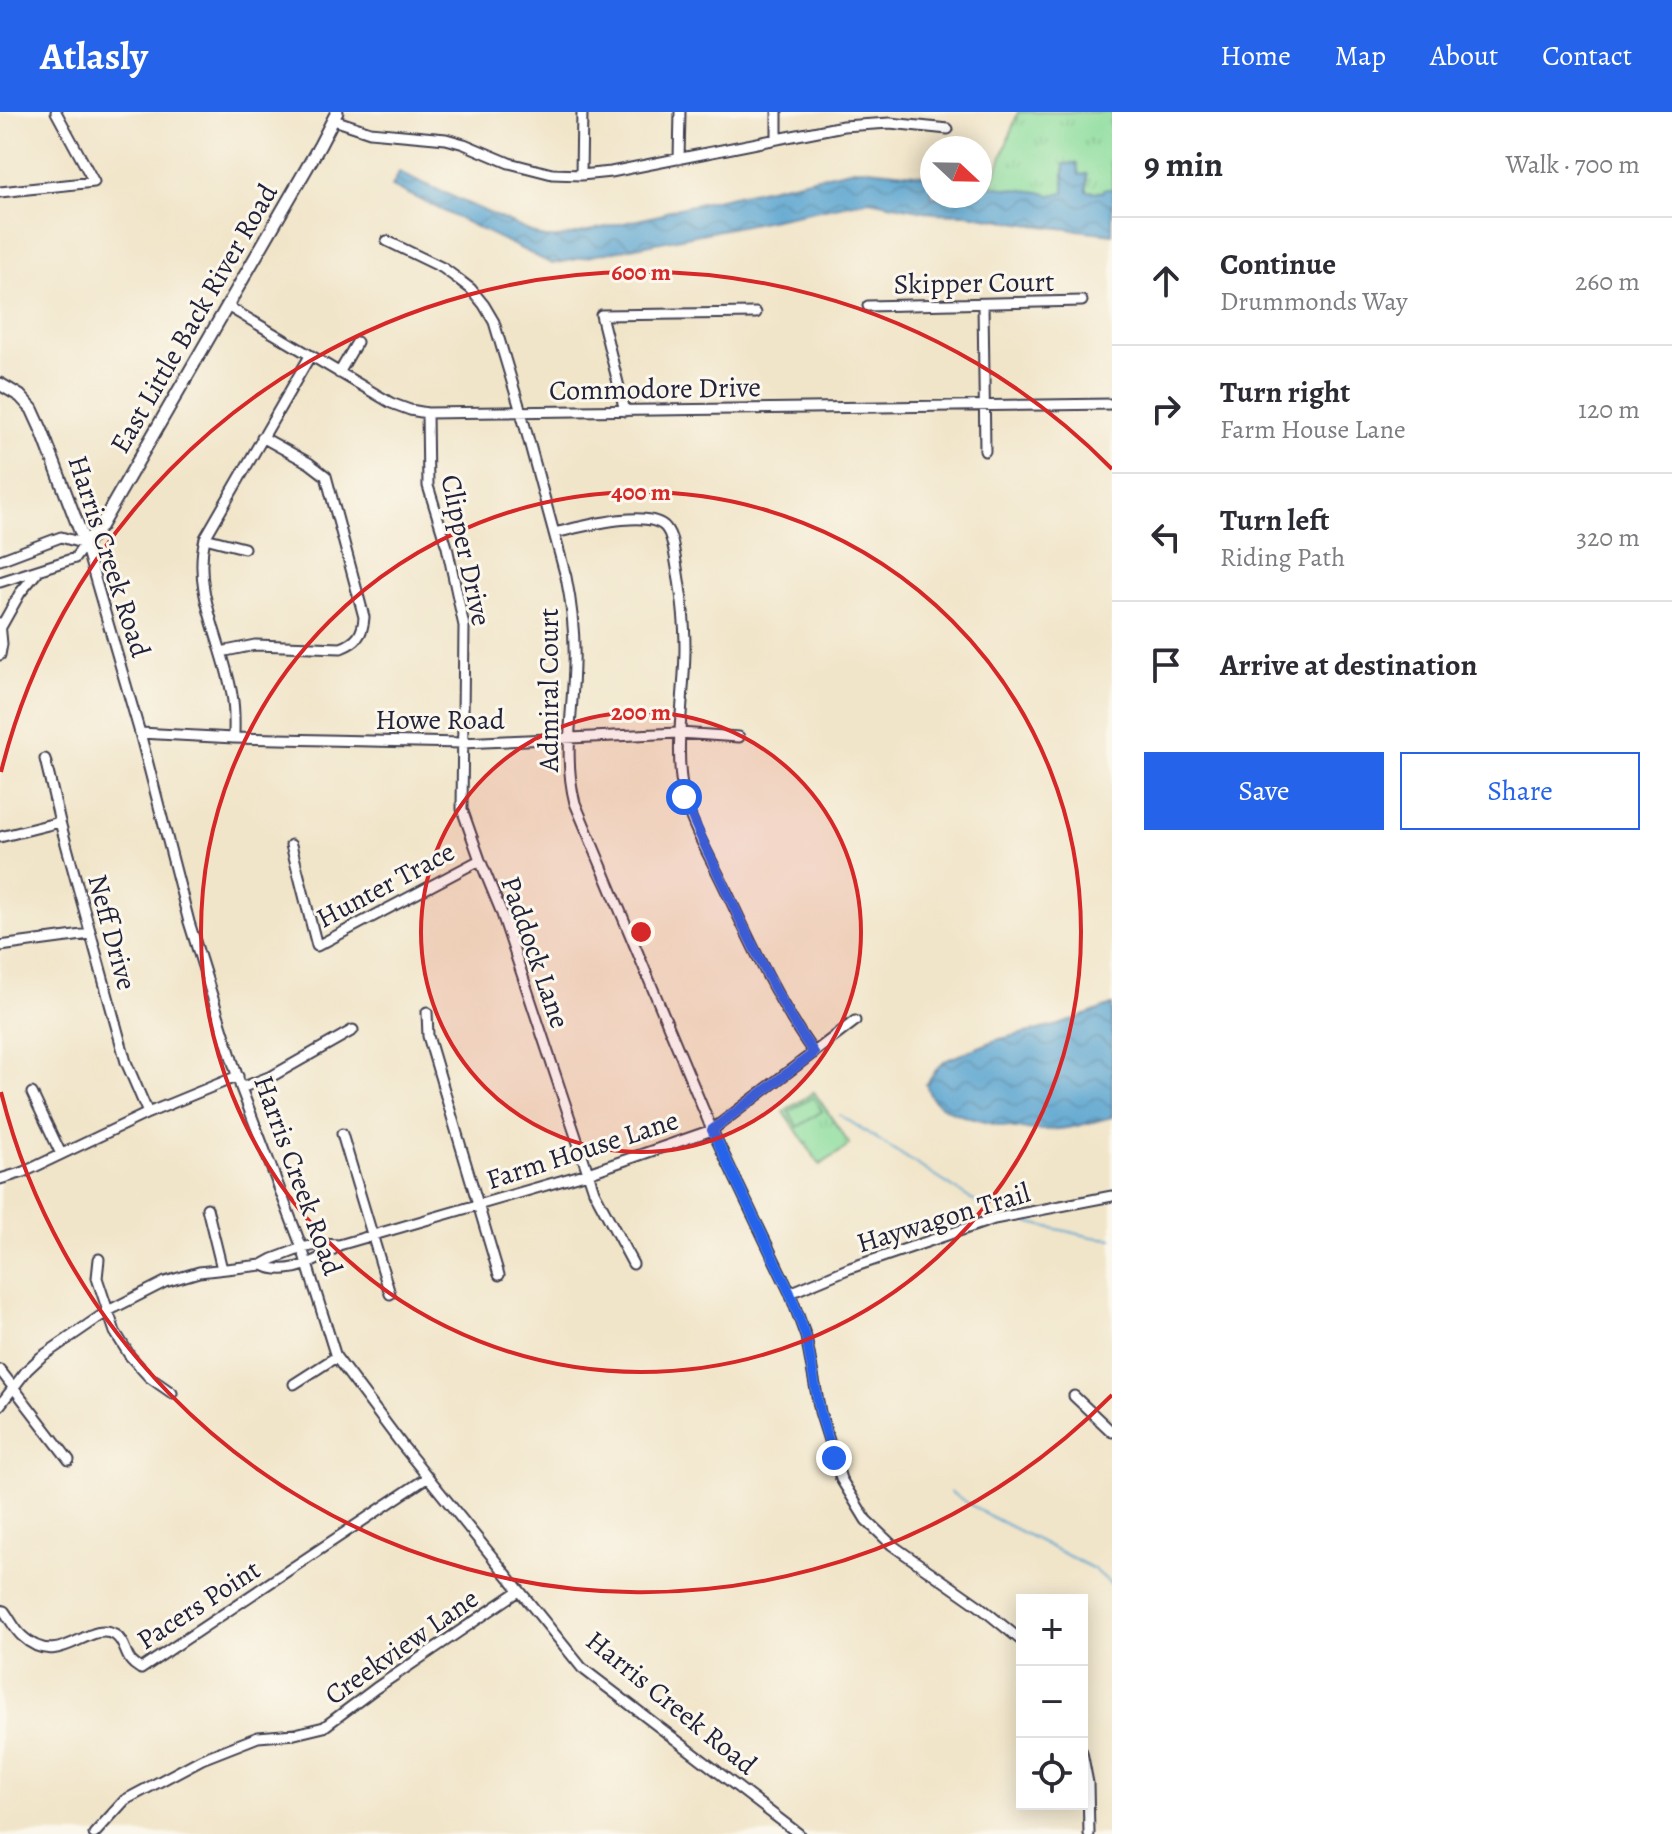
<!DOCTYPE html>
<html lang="en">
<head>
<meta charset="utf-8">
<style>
	:root { --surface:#fff; --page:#f2f2f3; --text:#2b2b33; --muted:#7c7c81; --line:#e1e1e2; --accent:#2563eb }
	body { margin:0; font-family:Alegreya,serif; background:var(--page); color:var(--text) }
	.controls { position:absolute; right:24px; bottom:24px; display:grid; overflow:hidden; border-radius:0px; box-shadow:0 4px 20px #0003 }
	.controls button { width:72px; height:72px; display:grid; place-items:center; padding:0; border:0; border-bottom:2px solid var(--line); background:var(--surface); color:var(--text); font:40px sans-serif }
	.compass { position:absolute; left:920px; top:24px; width:72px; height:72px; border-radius:50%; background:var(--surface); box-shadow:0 4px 20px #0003; rotate:112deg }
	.stop { position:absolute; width:24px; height:24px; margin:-18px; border:6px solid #2563eb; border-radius:50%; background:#fff }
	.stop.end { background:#2563eb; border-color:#fff; box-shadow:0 2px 8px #0008 }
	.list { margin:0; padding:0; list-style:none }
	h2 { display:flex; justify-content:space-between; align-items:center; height:104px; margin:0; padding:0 32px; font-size:34px }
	h2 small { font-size:26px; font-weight:400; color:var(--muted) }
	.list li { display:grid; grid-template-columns:52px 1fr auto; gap:24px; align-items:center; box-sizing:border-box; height:128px; padding:0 32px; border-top:2px solid var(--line) }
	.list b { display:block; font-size:30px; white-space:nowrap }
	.list p { margin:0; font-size:26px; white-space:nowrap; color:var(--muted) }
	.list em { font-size:26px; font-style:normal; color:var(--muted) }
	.actions { display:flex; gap:16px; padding:24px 32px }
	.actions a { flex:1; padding:18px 0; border:2px solid var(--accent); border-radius:0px; text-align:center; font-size:28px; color:var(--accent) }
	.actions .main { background:var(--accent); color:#fff }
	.icon { flex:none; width:44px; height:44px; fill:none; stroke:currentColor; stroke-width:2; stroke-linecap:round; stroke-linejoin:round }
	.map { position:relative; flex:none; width:1112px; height:1722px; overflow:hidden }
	header { display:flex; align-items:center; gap:48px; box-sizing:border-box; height:112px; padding:0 40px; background:var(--accent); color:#fff }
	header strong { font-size:38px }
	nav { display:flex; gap:44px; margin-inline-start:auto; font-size:28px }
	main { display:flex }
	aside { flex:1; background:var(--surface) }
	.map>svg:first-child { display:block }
</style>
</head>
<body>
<header>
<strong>Atlasly</strong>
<nav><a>Home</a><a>Map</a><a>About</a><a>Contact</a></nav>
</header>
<main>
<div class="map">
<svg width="1112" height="1722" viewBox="0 0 1112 1722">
	<defs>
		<pattern id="park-tufts" width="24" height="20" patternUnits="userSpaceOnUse" patternTransform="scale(2)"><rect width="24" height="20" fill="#8cdd9d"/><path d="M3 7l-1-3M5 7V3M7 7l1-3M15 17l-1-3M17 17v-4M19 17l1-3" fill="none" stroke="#78bd88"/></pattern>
		<pattern id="water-waves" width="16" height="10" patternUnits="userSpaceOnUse" patternTransform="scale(2)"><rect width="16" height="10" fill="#57a3cf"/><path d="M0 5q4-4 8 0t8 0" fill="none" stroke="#4884a9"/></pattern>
	</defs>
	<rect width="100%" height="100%" fill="#fbf7ec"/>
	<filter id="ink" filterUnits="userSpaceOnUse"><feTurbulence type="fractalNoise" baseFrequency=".0125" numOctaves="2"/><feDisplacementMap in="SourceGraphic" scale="16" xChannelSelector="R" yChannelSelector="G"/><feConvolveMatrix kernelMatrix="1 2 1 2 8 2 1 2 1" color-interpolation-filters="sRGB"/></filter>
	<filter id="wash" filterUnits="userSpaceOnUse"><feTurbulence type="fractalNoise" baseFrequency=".006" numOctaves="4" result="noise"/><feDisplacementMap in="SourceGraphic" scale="32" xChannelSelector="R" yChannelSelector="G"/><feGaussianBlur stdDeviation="1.8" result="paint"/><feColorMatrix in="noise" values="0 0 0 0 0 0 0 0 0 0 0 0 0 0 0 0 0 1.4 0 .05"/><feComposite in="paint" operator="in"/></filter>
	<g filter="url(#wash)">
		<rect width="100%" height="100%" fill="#f1e5c9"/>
		<path fill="url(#park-tufts)" stroke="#57806c" stroke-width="2" d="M1018,0H1112V80L1052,84L991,75Z
			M814,980L850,1033L820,1053L784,1000Z"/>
		<path fill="#8cdd9d" stroke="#57806c" stroke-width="2" d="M813,985L822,999L798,1015L789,1000Z"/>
		<path fill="url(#water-waves)" stroke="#3c6285" stroke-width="2" d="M1077,51L1079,63L1087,62V79L1103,80L1104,77H1112V122L1032,113L967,102L934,101L869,88L552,152L392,74L399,60L544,126H557L664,102L665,99L859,56L932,64V84H980V73L1040,80L1050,83L1064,81V52Z
			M1112,893V1005C1090,1011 1069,1017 1046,1018C1020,1019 952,1007 934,988C929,984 928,977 926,972L939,954L947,948L996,928L1059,913Z"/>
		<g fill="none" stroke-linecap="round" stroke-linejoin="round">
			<path stroke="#57a3cf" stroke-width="2" d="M840,1003L977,1091L985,1093L997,1091
				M1026,1110L1092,1125L1112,1127
				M950,1380L984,1401L1094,1457L1112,1473"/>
		</g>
	</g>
	<g filter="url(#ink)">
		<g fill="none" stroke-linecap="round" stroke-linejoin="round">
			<defs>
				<path id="minor" d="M334,8L370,20L446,27L464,32L509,51L552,62L581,63L611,60L843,14L890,11L948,17
					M777,26V0
					M679,47L680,0
					M581,63L582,0
					M0,80L94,70L56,0
					M387,129L443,156L458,167L471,177L484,193L494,210L521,300L566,465C572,494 575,523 574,553C573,599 563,646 575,691L712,1018L790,1181L806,1225L820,1300L841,1367L866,1408L892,1433L979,1494L1022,1529
					M983,192L985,339
					M227,194L391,291L410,298L427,301L1112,292
					M868,194L1082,189
					M339,261L357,230
					M625,299L601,203L756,201
					M427,301L428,374L447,435L464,514L462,697L480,748L501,799L594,1079L633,1152
					M554,421C578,416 649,395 666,416C673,425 674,440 676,450C681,478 685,507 685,535C685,584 674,632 683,680C690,711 708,741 722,770C750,828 776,888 814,941
					M205,426L244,436
					M85,432L140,621L189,810L241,976L302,1136L336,1245L402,1333L582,1556L799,1722
					M0,448L61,425L85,432
					M0,470L75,446L85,432
					M0,511L2,532L0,543
					M1,515L20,481L39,458
					M221,540L255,533L341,536C357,530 363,522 364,505L326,364L309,351L262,325
					M140,621L234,626L462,631L679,621L739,625
					M234,626C234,611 235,597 232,583C223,529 192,481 205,426L310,244
					M45,647L60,710L126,950L148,1001
					M0,725L60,710
					M291,733L317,834L480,748
					M0,834L90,822
					M427,900L428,924L499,1163
					M241,976L274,963L353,918
					M32,981L61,1042
					M342,1022L390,1182
					M0,1067L24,1060L148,1001L238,964
					M207,1096L222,1157
					M99,1147L97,1166L115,1220L130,1244L149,1265L172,1281
					M262,1153C289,1165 317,1150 339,1133
					M790,1181L850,1156L994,1107L1112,1084
					M0,1258L69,1348
					M294,1272L336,1245
					M1074,1284L1112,1320
					M0,1293L27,1258L41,1245L108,1199L165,1170L199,1160L262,1153L273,1147L302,1136L321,1132L339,1133L588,1061L712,1018L855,909
					M0,1498L4,1499C10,1507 15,1518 22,1524C60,1560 88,1507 115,1523C124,1528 125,1542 131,1549C134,1553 138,1555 141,1557L428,1365
					M1082,1640L1088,1671L1089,1722
					M94,1722L125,1688L202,1647L258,1625L295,1622L324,1615L376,1576L519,1479"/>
				<path id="tertiary" d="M0,272L20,284L32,297L42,319L85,432L100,415L320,33L337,0"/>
			</defs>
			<use href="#minor" stroke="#413f50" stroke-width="13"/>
			<use href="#tertiary" stroke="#413f50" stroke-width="15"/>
			<use href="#minor" stroke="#fff" stroke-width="9"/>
			<use href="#tertiary" stroke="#fff" stroke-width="11"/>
		</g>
	</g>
	<g fill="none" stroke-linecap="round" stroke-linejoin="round" filter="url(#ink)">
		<path stroke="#2563eb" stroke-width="10" d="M684,685C699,724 718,761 736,799C760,848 782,896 814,941L712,1018L790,1181L806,1225L820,1300L834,1346"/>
	</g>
	<circle cx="641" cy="820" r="220" fill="#d62828" fill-opacity=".12"/>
	<g fill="none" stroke="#d62828" stroke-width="4">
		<circle cx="641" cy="820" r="220"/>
		<circle cx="641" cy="820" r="440"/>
		<path d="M1112 1283A660 660 0 0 1 1 980M1 660A660 660 0 0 1 1112 357"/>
	</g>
	<g text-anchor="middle" stroke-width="6" stroke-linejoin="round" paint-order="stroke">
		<g font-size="28" fill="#22223b" stroke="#fbf7ec">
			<text transform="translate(974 170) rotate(-1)" y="10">Skipper Court</text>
			<text transform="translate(193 206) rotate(-60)" y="10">East Little Back River Road</text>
			<text transform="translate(655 276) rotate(-1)" y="10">Commodore Drive</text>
			<text transform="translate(467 438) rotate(78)" y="10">Clipper Drive</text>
			<text transform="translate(110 444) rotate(72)" y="10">Harris Creek Road</text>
			<text transform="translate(548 578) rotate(-90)" y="10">Admiral Court</text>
			<text x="440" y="617">Howe Road</text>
			<text transform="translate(385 772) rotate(-28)" y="10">Hunter Trace</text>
			<text transform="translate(113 820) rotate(75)" y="10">Neff Drive</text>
			<text transform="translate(536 840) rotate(71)" y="10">Paddock Lane</text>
			<text transform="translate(582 1037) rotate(-18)" y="10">Farm House Lane</text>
			<text transform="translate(299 1063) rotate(70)" y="10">Harris Creek Road</text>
			<text transform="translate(943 1105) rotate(-17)" y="10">Haywagon Trail</text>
			<text transform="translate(198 1492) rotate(-33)" y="10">Pacers Point</text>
			<text transform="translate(401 1534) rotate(-35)" y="10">Creekview Lane</text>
			<text transform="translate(672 1590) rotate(39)" y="10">Harris Creek Road</text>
		</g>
	</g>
	<circle cx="641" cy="820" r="12" fill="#d62828" stroke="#fbf7ec" stroke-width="4"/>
	<g font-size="24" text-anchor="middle" font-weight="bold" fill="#d62828" stroke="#fbf7ec" stroke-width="6" stroke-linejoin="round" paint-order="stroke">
		<text x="641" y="168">600 m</text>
		<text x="641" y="388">400 m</text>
		<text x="641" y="608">200 m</text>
	</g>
</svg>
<div class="controls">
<button>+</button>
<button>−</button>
<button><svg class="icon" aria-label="locate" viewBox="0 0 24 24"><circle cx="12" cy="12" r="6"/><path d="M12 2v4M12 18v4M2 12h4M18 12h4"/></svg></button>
</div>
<svg class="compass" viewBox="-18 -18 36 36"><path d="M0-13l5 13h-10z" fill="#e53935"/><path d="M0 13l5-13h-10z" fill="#7c7c81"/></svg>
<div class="stop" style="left:684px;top:685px"></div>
<div class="stop end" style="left:834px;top:1346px"></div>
</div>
<aside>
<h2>9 min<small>Walk · 700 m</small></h2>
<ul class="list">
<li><svg class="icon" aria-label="ahead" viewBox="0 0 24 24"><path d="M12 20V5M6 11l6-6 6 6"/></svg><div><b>Continue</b><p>Drummonds Way</p></div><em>260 m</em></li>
<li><svg class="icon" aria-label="right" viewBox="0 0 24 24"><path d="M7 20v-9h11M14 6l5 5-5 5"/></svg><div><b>Turn right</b><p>Farm House Lane</p></div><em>120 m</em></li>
<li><svg class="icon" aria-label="left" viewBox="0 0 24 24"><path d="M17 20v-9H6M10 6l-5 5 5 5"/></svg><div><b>Turn left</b><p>Riding Path</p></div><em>320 m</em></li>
<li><svg class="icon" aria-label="arrive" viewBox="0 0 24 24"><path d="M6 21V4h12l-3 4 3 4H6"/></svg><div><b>Arrive at destination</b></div></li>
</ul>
<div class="actions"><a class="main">Save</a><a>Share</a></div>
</aside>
</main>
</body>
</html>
